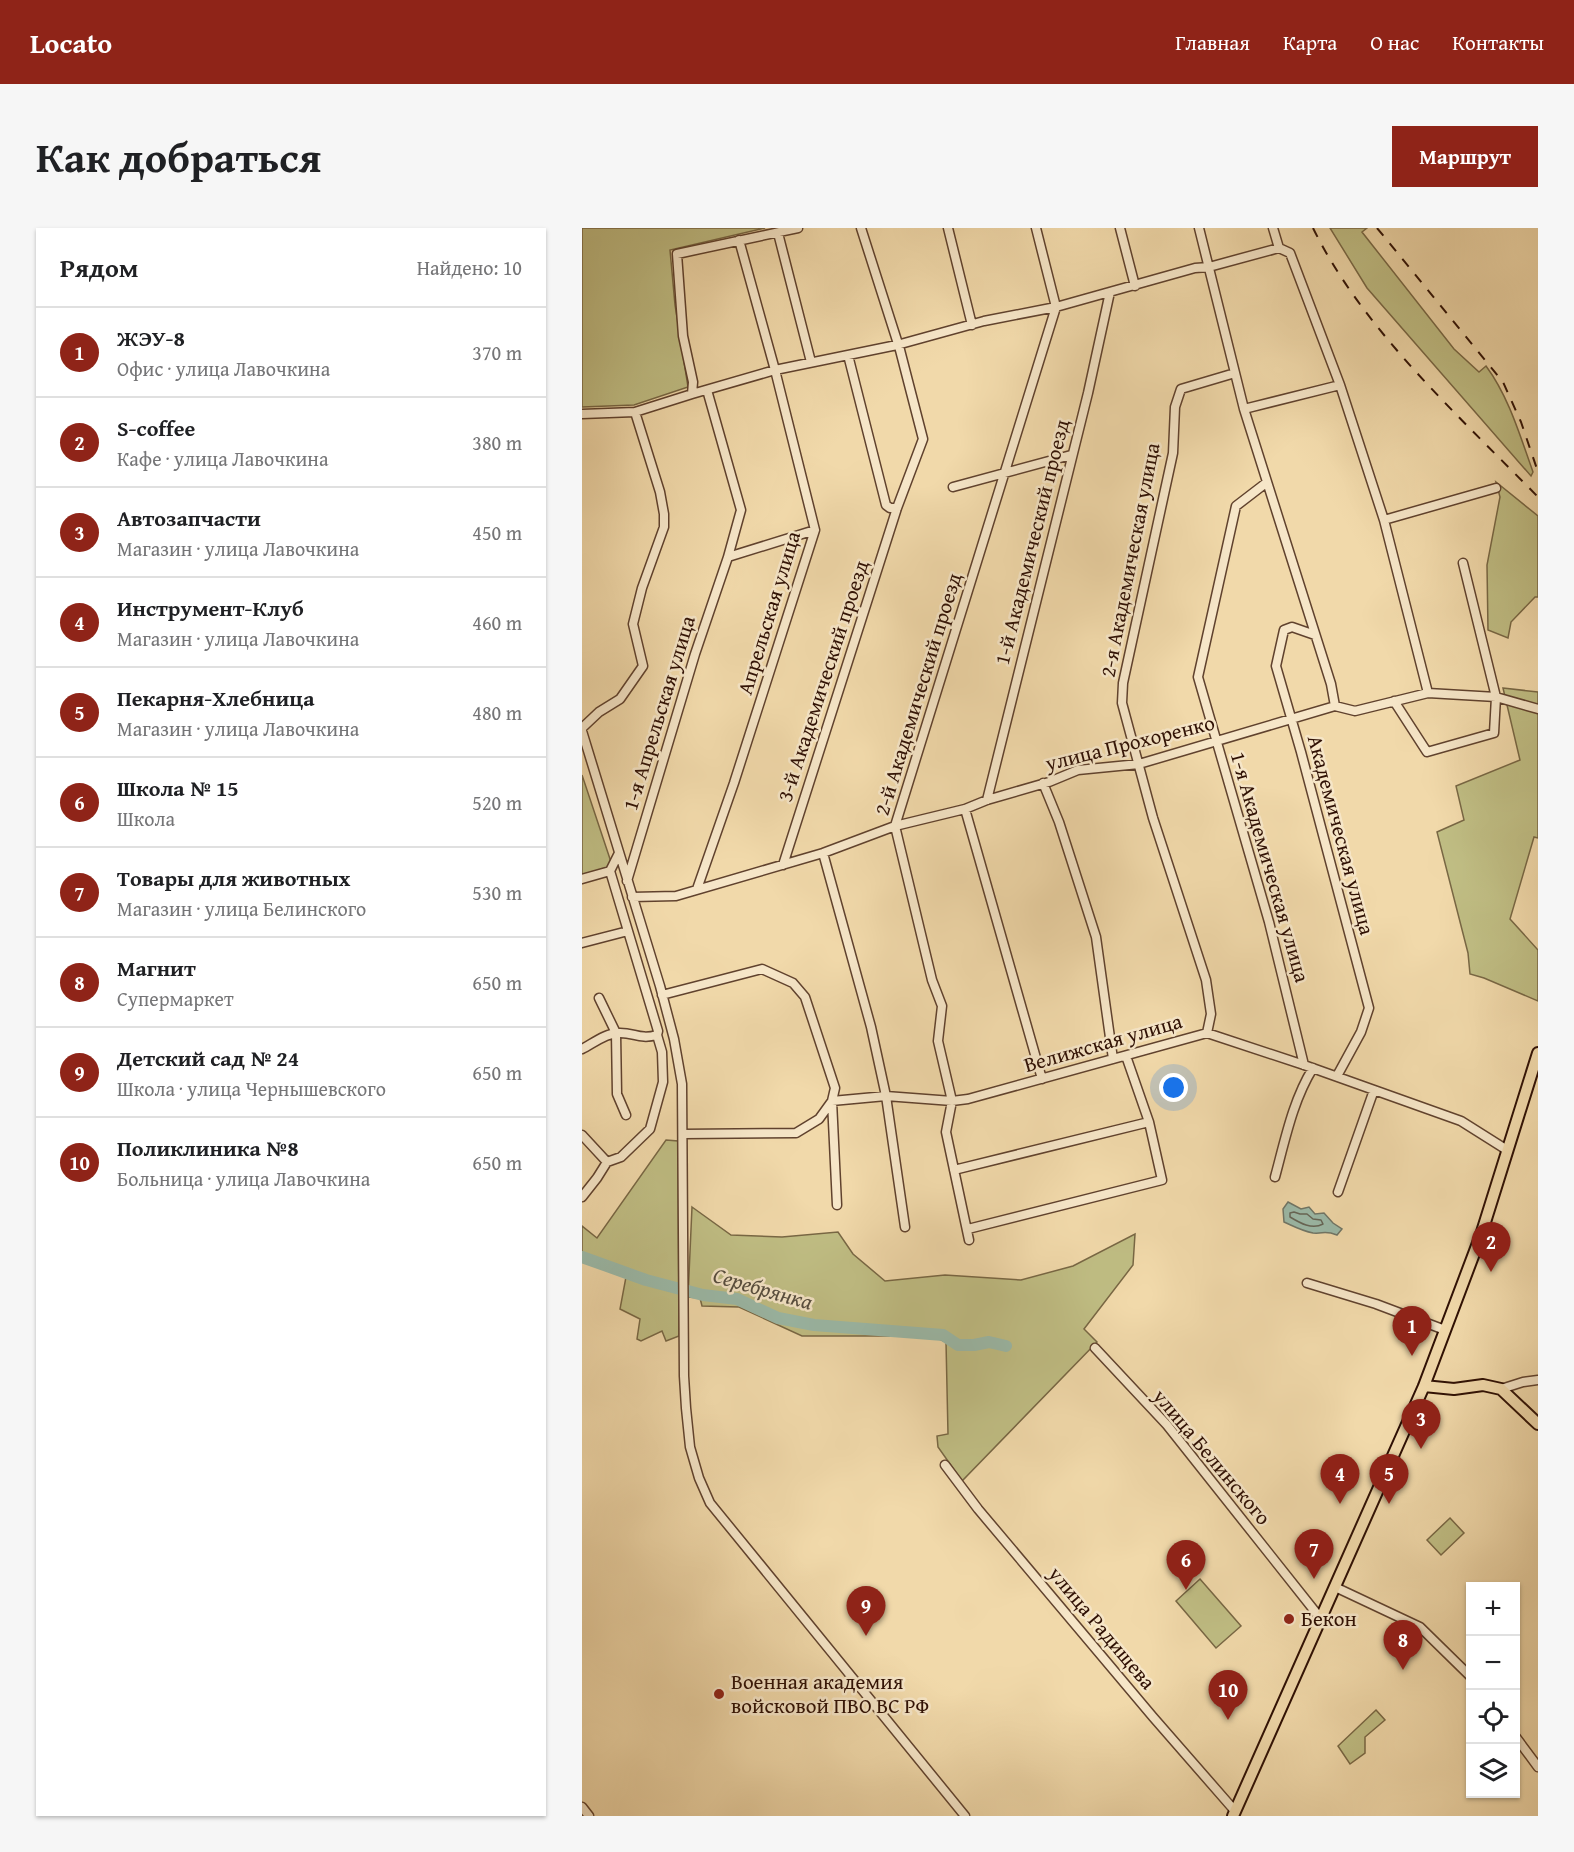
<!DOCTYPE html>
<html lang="ru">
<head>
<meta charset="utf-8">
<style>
	:root { --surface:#fff; --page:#f6f6f6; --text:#202124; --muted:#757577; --line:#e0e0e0; --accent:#8f2418 }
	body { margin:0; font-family:"Gentium Book Plus",serif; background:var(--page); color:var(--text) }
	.controls { position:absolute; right:18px; bottom:18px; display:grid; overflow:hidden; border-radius:0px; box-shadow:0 2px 4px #0004 }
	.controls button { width:54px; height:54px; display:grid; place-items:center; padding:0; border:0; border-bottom:2px solid var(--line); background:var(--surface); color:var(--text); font:30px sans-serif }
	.you { position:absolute; left:592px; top:860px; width:21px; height:21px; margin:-15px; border:4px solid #fff; border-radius:50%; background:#1a73e8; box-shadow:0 0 0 9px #1a73e833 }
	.badge { display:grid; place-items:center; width:39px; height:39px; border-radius:50%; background:var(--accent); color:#fff; font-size:20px; font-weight:700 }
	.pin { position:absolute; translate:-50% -50px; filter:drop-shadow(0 2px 3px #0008) }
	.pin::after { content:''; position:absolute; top:32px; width:21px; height:18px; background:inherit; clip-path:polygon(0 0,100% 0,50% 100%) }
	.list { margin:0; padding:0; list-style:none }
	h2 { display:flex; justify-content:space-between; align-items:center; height:78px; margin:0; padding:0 24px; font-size:26px }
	h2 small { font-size:20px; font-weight:400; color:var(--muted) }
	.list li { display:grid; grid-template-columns:39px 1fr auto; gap:18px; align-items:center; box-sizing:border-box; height:90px; padding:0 24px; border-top:2px solid var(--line) }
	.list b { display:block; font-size:22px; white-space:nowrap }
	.list p { margin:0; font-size:20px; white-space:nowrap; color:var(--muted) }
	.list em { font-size:20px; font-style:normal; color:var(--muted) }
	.icon { flex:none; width:33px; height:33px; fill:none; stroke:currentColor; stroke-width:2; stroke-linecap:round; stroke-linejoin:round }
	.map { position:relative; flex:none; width:956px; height:1588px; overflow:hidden; border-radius:0px }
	header { display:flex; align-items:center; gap:36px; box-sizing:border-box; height:84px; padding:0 30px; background:var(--accent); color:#fff }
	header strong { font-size:28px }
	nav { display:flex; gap:33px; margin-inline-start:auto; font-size:21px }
	.intro { display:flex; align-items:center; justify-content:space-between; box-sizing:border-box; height:144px; padding:0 36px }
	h1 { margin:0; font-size:42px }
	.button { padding:15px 27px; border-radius:0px; background:var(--accent); color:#fff; font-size:21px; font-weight:700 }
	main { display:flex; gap:36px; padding:0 36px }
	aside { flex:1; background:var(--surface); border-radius:0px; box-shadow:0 2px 4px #0004 }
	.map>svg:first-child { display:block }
</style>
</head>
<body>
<header>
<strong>Locato</strong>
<nav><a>Главная</a><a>Карта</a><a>О нас</a><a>Контакты</a></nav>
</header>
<div class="intro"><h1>Как добраться</h1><a class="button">Маршрут</a></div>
<main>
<aside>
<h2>Рядом<small>Найдено: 10</small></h2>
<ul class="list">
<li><span class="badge">1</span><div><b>ЖЭУ-8</b><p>Офис · улица Лавочкина</p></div><em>370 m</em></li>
<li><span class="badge">2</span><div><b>S-coffee</b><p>Кафе · улица Лавочкина</p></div><em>380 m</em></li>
<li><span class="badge">3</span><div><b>Автозапчасти</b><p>Магазин · улица Лавочкина</p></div><em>450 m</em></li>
<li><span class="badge">4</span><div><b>Инструмент-Клуб</b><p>Магазин · улица Лавочкина</p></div><em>460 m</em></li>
<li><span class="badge">5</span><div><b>Пекарня-Хлебница</b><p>Магазин · улица Лавочкина</p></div><em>480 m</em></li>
<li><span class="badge">6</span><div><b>Школа № 15</b><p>Школа</p></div><em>520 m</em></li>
<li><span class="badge">7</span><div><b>Товары для животных</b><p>Магазин · улица Белинского</p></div><em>530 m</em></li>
<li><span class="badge">8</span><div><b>Магнит</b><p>Супермаркет</p></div><em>650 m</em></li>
<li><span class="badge">9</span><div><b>Детский сад № 24</b><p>Школа · улица Чернышевского</p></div><em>650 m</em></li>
<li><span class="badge">10</span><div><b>Поликлиника №8</b><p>Больница · улица Лавочкина</p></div><em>650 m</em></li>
</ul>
</aside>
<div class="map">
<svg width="956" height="1588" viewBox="0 0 956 1588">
	<rect width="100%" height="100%" fill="#f1d9aa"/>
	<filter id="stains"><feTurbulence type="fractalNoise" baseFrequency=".00333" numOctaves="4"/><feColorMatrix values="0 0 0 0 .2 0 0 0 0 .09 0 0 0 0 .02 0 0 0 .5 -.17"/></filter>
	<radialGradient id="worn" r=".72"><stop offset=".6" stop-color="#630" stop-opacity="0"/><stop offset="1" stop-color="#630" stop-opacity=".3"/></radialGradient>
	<path fill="#c0be84" stroke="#786744" stroke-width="1.5" d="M0,0H183L88,22L93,77L106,159L52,177L0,179Z
		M748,0H785L780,4L872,121L897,144L904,138C927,169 938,208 951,244L949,248L785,60Z
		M914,254L956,288V369H953L929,394L926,410L906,402L905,337L918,269Z
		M921,460L956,464V610L952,609L928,691L956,722V773L902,750L888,746L886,725L855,604L882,592L874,558L938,532Z
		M0,547L33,646L0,654Z
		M84,912L96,913L97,1108L84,1113L80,1103L59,1113L55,1111L58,1091L38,1081L44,1049L0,1033V998L15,1010Z
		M110,979L149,1007L200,1009L256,1004L271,1026L303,1053L363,1047L439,1052L491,1038L553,1006L551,1037L502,1101L515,1114L380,1253L356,1219L355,1208L366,1206L364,1114L350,1108H220L157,1079L120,1078L118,1070L106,1069Z
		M868,1290L882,1305L859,1327L845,1312Z
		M618,1351L659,1398L634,1420L594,1373Z
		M794,1482L803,1492L783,1509V1525L768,1536L756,1518Z"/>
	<path fill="#9bbaa9" stroke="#707667" stroke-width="1.5" d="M706,974L719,981L727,979L733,986L742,985L751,995L760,1001L755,1007C742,1002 742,1006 731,1005C720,1003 711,998 702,994L701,981Z"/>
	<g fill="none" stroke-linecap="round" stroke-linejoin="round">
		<path stroke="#656556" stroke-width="1.5" d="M712,984L718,986H725L731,991L739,992L741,996C730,1002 718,995 708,989V985Z"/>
		<path stroke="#9bbaa9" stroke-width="12" d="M0,1029L64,1052L121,1067L155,1071L196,1090L232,1097L361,1107L376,1117H392L407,1114L424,1118"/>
		<defs>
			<path id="minor" d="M366,0L390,97
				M538,0L553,58
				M617,0L662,181L758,157L708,25L697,20
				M196,5L229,134
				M266,127L304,277L308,280H315
				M758,157L802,292L846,465
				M125,162L159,282L146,329
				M110,166L193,142L315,117L402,93L474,79L613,40L627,39L697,20L691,0
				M662,181L749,456L753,478
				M0,186L53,184L110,166L111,154L101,108L95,26L216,0
				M684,255L654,278L616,449L687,694L722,837
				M371,259L489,227
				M802,292L914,260
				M733,407L710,399L702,402L694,438L719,524L787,780L779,804L755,848
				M812,473L845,524L912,505L914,469L881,335
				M0,500L17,484L38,471L61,438L51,396L60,360L82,299V286L78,264L53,184
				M0,503L78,758L92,811L100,856L102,1148L104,1180L108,1219L117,1250L128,1275L383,1588
				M461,555L477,594L514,709L531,831
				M405,572L506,165L528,64
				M383,581L460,851
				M241,625L289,799L304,868L323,999
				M201,637L315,280L341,211L318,122L279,0
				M0,651L28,643L37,625
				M45,653L113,426L146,329L233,302
				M115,661L152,555L233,302L193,142L157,12
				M50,669L94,668L241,625L313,598L383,581L405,572L467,554L496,542L557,536L753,478L773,483L846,465L914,469L956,481
				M0,715L46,703
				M80,767L180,741L211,755L223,769L253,860L250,873L255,977
				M17,770L34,805L35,866L44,887
				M625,805L629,786L624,752L571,590L540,475L541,455L591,225L593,179L599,161L653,145
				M0,821C10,816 24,805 36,805C52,804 57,812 75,807L76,803L28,643
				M101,906L214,905L237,891L250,873L304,868L370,873L386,871L625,805L722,837L879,893L925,922
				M0,907L25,934L39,929L68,901L81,854L80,824L75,807
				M372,942L567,894
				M693,949C703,912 711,872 731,840
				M756,964L792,862
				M0,969L15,950L25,934
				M386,1001L580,952L567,894L544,828
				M387,1012L364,904L370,873L356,813L360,778L350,752L313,598L474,79L454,0
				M725,1055L794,1076L863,1102
				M513,1120L585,1197L739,1391
				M919,1161L941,1154L956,1152
				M363,1237L396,1281L571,1489L653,1583
				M753,1359L838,1399L888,1448
				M933,1508L956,1539
				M0,1579L7,1588"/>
			<path id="major" d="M842,1158L872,1161L901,1157L919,1161L956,1196
				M651,1588L842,1158L899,1007L956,825"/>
		</defs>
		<use href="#minor" stroke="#60422e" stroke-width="11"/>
		<use href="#major" stroke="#2f1004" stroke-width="14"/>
		<use href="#minor" stroke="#f6e6c8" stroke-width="8"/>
		<use href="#major" stroke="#f1d9aa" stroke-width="10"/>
		<path stroke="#2f1004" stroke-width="2" stroke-dasharray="10 10" stroke-linecap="butt" d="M731,0C781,102 877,188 956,269
			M795,0L921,154L939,194L956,244"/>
	</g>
	<g fill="#8f2418" stroke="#f6e6c8" stroke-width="2">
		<circle cx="707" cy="1391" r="6"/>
		<circle cx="137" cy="1466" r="6"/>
	</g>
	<g text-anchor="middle" stroke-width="5" stroke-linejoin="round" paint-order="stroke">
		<g font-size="21" fill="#2f1004" stroke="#f6e6c8">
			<text transform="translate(450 314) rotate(-76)" y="7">1-й Академический проезд</text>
			<text transform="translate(548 332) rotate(-79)" y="7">2-я Академическая улица</text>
			<text transform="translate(187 385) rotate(-73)" y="7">Апрельская улица</text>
			<text transform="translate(241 453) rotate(-72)" y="7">3-й Академический проезд</text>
			<text transform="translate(336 466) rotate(-73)" y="7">2-й Академический проезд</text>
			<text transform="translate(77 485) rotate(-73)" y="7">1-я Апрельская улица</text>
			<text transform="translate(548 515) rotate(-14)" y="7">улица Прохоренко</text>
			<text transform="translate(759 607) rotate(75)" y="7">Академическая улица</text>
			<text transform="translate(688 639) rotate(74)" y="7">1-я Академическая улица</text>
			<text transform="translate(521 815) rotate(-16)" y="7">Велижская улица</text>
			<text transform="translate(630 1229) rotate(50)" y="7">улица Белинского</text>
			<text transform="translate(520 1400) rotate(50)" y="7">улица Радищева</text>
		</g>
		<g font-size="21" fill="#2f1004" stroke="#f6e6c8" text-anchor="start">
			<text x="719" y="1398">Бекон</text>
			<text x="149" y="1461">Военная академия<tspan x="149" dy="24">войсковой ПВО ВС РФ</tspan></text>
		</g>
		<g font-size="22" font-style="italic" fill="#554c3e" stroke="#f6e6c8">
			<text transform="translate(181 1060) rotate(16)" y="8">Серебрянка</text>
		</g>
	</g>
	<rect width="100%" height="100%" filter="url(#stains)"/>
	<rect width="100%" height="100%" fill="url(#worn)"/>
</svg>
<div class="controls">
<button>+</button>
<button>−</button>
<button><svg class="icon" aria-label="locate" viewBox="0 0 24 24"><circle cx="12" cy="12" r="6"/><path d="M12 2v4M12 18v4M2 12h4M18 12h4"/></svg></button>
<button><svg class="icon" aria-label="layers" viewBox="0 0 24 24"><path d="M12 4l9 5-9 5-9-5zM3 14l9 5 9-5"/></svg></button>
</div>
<div class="you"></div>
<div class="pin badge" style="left:830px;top:1128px">1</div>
<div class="pin badge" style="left:909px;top:1044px">2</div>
<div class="pin badge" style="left:839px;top:1221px">3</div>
<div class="pin badge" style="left:758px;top:1276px">4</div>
<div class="pin badge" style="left:807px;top:1276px">5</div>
<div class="pin badge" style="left:604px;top:1362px">6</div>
<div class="pin badge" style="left:732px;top:1351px">7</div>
<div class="pin badge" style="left:821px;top:1442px">8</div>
<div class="pin badge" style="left:284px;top:1408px">9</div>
<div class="pin badge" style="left:646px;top:1492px">10</div>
</div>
</main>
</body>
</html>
